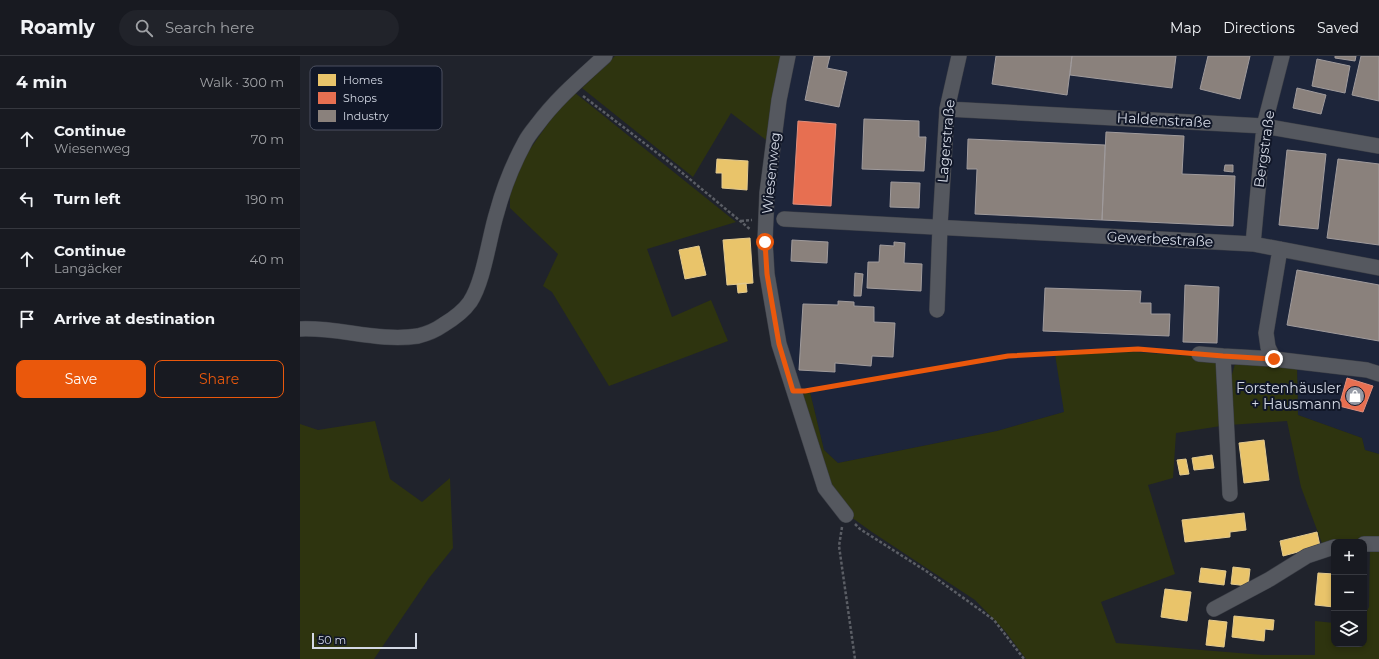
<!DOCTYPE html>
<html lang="en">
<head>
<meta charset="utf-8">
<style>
	:root { --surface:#181a21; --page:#21232a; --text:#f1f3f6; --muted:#9fa1a5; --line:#36383f; --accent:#ea580c }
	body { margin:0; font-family:Montserrat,sans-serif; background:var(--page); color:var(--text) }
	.controls { position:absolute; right:12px; bottom:12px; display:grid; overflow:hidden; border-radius:8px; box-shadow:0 2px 6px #0003 }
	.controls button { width:36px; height:36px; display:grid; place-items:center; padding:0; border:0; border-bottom:1px solid var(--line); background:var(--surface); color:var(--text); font:20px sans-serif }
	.scale { position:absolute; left:12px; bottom:10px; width:105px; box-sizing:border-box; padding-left:4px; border:2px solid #d4d9e5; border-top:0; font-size:11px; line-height:14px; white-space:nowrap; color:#d4d9e5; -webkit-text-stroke:3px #111728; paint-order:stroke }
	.stop { position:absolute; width:12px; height:12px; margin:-9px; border:3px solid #ea580c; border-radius:50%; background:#fff }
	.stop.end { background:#ea580c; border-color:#fff; box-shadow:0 1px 4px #0008 }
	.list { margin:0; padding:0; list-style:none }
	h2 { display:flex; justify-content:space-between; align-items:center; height:52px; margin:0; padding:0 16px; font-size:17px }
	h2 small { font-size:13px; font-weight:400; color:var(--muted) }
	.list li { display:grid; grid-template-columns:26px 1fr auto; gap:12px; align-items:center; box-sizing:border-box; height:60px; padding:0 16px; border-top:1px solid var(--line) }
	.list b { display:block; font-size:15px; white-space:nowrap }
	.list p { margin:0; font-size:13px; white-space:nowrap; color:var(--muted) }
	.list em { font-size:13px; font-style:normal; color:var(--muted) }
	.actions { display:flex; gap:8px; padding:12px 16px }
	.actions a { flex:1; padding:9px 0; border:1px solid var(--accent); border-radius:8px; text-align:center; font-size:14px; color:var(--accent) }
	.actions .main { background:var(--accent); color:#fff }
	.icon { flex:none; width:22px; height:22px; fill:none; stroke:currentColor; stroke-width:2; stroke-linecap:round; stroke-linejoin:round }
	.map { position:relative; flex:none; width:1079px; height:603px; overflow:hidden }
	header { display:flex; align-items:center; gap:24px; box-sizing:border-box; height:56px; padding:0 20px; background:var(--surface); border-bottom:1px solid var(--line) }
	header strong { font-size:19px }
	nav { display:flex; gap:22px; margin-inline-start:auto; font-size:14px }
	.search { width:280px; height:36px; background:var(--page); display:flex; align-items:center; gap:10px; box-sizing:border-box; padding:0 14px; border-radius:22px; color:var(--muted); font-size:15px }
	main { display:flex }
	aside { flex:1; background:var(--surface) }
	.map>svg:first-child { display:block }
</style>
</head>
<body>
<header>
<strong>Roamly</strong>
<div class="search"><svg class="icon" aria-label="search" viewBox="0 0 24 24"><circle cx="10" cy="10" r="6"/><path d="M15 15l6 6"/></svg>Search here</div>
<nav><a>Map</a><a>Directions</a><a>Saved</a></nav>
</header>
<main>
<aside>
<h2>4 min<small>Walk · 300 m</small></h2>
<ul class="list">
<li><svg class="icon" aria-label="ahead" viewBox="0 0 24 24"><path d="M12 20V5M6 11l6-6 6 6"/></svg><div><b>Continue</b><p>Wiesenweg</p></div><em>70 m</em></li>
<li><svg class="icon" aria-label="left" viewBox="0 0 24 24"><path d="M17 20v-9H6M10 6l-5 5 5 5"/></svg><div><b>Turn left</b></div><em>190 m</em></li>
<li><svg class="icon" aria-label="ahead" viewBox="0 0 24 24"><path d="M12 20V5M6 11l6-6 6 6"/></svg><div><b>Continue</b><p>Langäcker</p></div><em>40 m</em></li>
<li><svg class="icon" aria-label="arrive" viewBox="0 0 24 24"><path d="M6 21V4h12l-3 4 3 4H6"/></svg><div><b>Arrive at destination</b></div></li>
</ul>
<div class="actions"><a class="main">Save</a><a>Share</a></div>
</aside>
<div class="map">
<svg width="1079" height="603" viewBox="0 0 1079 603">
	<rect width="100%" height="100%" fill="#20232c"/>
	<path fill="#1d253a" d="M485,0H1079V398L1065,394L1062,382L998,359L997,309L916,302L764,356L697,375L538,407L524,394L510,336L497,340L488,310L473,215L470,173Z"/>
	<path fill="#2e340f" d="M315,0H485L470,87L431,57L393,121L282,32Z
		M274,36L436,166L347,193L372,261L411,244L428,285L309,330L252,236L243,230L258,198L210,152V138L219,109L258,53Z
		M835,296L916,302L921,370L876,377L873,422L848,429L875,518L801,546L816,587L963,599H1015V565L1034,567V588H1064V561L1069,551L1070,492L1079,491V603H726L705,575L675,544L572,476L551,461L528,432L497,340L510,336L524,394L538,407L697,375L764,356L755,298Z
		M945,304L997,309L998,359L1062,382L1065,394L1079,398V485L1034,486L1023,490L1001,431L987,365L929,369V329L935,308Z
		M75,365L90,423L122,446L150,422L153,492L129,522L74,603H0V368L18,374Z"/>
	<path fill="#e9c46a" stroke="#e3ca8f" d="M417,103L448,105L447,134L422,132V117H416Z
		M450,182L453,227L427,229L423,184Z
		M399,190L406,219L385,223L379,194Z
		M446,227L447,236L438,237L437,228Z
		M964,384L969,424L944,427L939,387Z
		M912,399L914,412L894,414L892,402Z
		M886,403L889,418L880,419L877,404Z
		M944,457L946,474L930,476V481L885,486L882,464Z
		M1017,476L1020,490L983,500L980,485Z
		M933,511L950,513L948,530L931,528Z
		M901,512L926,515L924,529L899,526Z
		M1018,517L1034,518V551L1015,549Z
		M865,533L891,536L887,565L861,561Z
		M934,560L974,564L973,574L965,573L964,585L932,581Z
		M909,564L927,566L924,591L906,589Z"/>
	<path fill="#e76f51" stroke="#e18f7d" d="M498,65L536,68L531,150L493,148Z
		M1047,322L1073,330L1063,356L1039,350Z"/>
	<path fill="#8a817c" stroke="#a09b9c" d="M514,0H530L527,12L547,16L539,51L505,44Z
		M696,0H772L767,39L692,28Z
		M772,0H876L872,32L770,19Z
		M908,0H950L940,43L900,33Z
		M1035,0H1056L1055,5L1035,2Z
		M1061,0H1079V45L1052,39Z
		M1017,3L1050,10L1045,37L1012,30Z
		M997,32L1026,39L1021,58L993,52Z
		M564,63L619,65V81H626L624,115L562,113Z
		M806,76L884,80L882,118L935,120L933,170L802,164Z
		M668,83L805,89L802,164L675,158L677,113H667Z
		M987,94L1026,98L1018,173L979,169Z
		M1038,103L1079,108V189L1027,182Z
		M925,109H933V116L924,115Z
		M591,126L620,127L619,152L590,151Z
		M492,184L528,186L527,207L491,205Z
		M594,186L605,187L604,207L622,208L621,235L567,232L568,206H579L580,189L594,190Z
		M997,214L1079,229V285L987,269Z
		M555,217L563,218L561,240H554Z
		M885,229L919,231L917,287L883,286Z
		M745,232L841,235L840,247H851V258H870L869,280L743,275Z
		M538,245L554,246V250L574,251V266L595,267L593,301L572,300L571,310L535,307V316L499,314L503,248L538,249Z"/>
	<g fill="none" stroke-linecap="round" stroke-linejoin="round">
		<defs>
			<path id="minor" d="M488,0L479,44L467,137L465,185L467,218L479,288L525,432L546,459
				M647,53L964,70L1079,90
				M484,163L953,188L1079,212
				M953,188L964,70L982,0
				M637,254L640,170L647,53L659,0
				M0,273C39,271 78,286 118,280C126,278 136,274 143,269C153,263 163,256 170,246C184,225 189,181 197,156C204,130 212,110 225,86C228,80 233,74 237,69C257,42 281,22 305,0
				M899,298L923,300L974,303L1067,314L1079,318
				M923,300L930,438
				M974,303L968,291L966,277L980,193
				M1064,488H1079
				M914,553L970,523L1007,500L1034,491"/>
		</defs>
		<use href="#minor" stroke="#3b3e46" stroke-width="16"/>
		<path stroke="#5b5e65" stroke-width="2.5" stroke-dasharray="3 2" stroke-linecap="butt" d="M283,40L374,110L451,174
			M441,165L452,164
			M507,335L708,300L838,293L887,297
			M555,468L560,473L626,515L694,564L724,603
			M542,471L539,490L555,603"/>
		<use href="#minor" stroke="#55585f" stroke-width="15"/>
	</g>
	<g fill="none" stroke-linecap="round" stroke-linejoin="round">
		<path stroke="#ea580c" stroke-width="5" d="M465,186L467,218L479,288L493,335H505L708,300L838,293L923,300L974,303"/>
	</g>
	<defs>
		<symbol id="shop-disc" viewBox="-11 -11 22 22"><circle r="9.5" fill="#9599a4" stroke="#111728"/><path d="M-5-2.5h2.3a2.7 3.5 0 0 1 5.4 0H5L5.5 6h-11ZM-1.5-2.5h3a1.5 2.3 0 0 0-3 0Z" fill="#fff"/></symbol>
	</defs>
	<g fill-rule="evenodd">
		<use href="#shop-disc" x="1044" y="329" width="22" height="22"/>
	</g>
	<g text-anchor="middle" stroke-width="4" stroke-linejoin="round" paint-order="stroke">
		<g font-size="14" fill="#d4d9e5" stroke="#111728">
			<text transform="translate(864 64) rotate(3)" y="5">Haldenstraße</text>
			<text transform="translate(646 85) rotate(-85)" y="5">Lagerstraße</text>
			<text transform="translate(964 93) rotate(-82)" y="5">Bergstraße</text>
			<text transform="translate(471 117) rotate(-84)" y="5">Wiesenweg</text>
			<text transform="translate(860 183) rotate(3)" y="5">Gewerbestraße</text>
		</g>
		<g font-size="14" fill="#d4d9e5" stroke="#111728" text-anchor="end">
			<text x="1041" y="337">Forstenhäusler<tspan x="1041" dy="16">+ Hausmann</tspan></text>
		</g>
	</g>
	<rect x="10" y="10" width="132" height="64" rx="6" fill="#111728" stroke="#4c5161" stroke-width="1"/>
	<rect x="18" y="18" width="18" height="12" fill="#e9c46a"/>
	<rect x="18" y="36" width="18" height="12" fill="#e76f51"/>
	<rect x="18" y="54" width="18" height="12" fill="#8a817c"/>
	<g font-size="11" fill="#d4d9e5">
		<text x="43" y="28">Homes</text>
		<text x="43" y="46">Shops</text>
		<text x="43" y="64">Industry</text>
	</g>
</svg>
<div class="controls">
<button>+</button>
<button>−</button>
<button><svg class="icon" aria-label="layers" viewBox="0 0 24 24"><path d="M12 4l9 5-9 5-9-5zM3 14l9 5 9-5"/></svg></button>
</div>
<div class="scale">50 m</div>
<div class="stop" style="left:465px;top:186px"></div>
<div class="stop end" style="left:974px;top:303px"></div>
</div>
</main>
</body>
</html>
